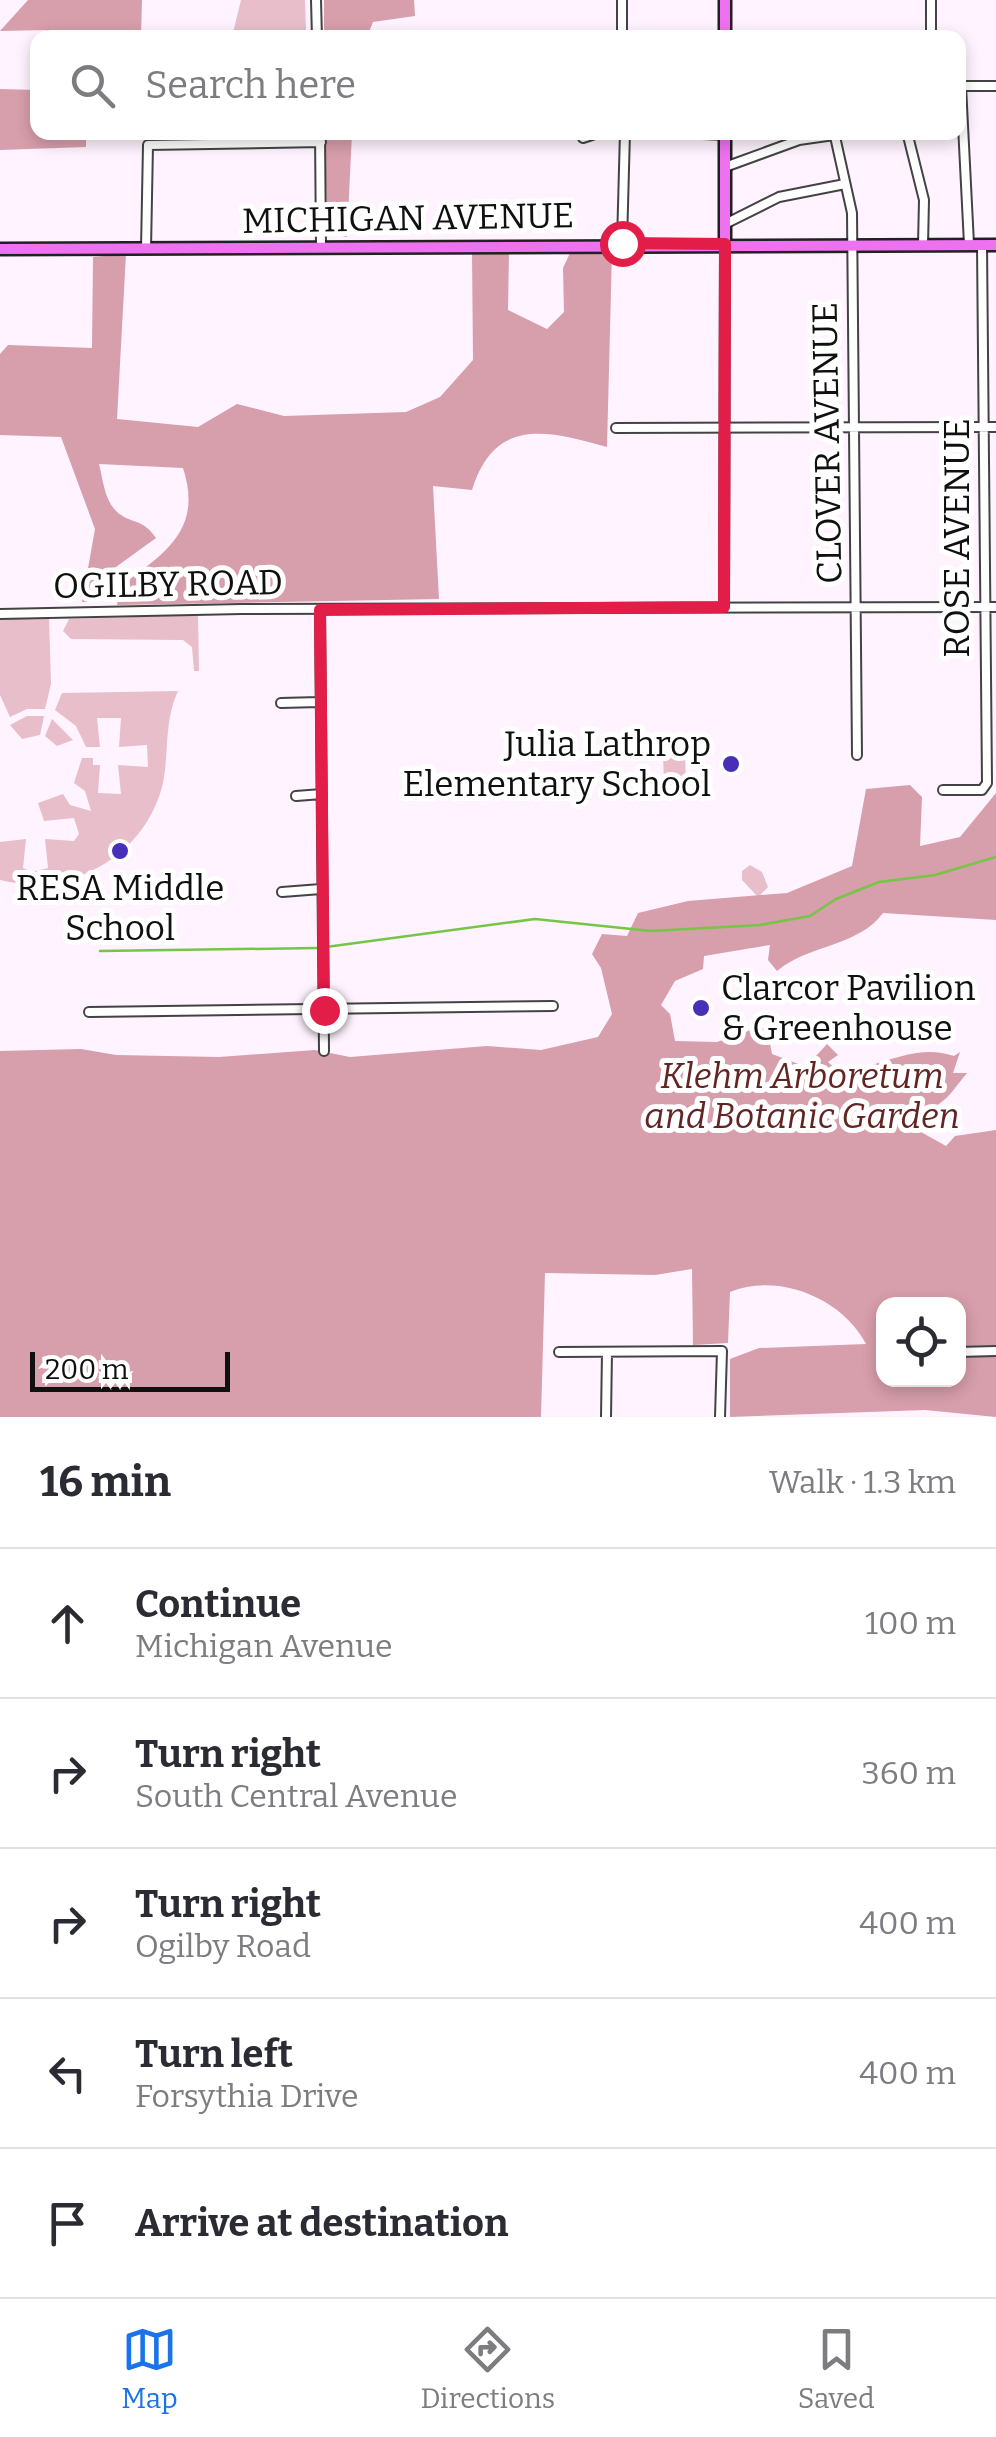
<!DOCTYPE html>
<html lang="en">
<head>
<meta charset="utf-8">
<style>
	:root { --surface:#fff; --page:#f7f7f7; --text:#2b2b33; --muted:#7c7c81; --line:#e1e1e2; --accent:#1a73e8 }
	body { margin:0; font-family:Bitter,serif; background:var(--page); color:var(--text) }
	.controls { position:absolute; right:30px; bottom:30px; display:grid; overflow:hidden; border-radius:20px; box-shadow:0 5px 15px #0003 }
	.controls button { width:90px; height:90px; display:grid; place-items:center; padding:0; border:0; border-bottom:2px solid var(--line); background:var(--surface); color:var(--text); font:50px sans-serif }
	.scale { position:absolute; left:30px; bottom:25px; width:200px; box-sizing:border-box; padding-left:10px; border:5px solid #101010; border-top:0; font-size:28px; line-height:35px; white-space:nowrap; color:#101010; -webkit-text-stroke:8px #fff; paint-order:stroke }
	.stop { position:absolute; width:30px; height:30px; margin:-22px; border:8px solid #e11d48; border-radius:50%; background:#fff }
	.stop.end { background:#e11d48; border-color:#fff; box-shadow:0 2px 10px #0008 }
	.list { margin:0; padding:0; list-style:none }
	h2 { display:flex; justify-content:space-between; align-items:center; height:130px; margin:0; padding:0 40px; font-size:42px }
	h2 small { font-size:32px; font-weight:400; color:var(--muted) }
	.list li { display:grid; grid-template-columns:65px 1fr auto; gap:30px; align-items:center; box-sizing:border-box; height:150px; padding:0 40px; border-top:2px solid var(--line) }
	.list b { display:block; font-size:38px; white-space:nowrap }
	.list p { margin:0; font-size:32px; white-space:nowrap; color:var(--muted) }
	.list em { font-size:32px; font-style:normal; color:var(--muted) }
	.icon { flex:none; width:55px; height:55px; fill:none; stroke:currentColor; stroke-width:2; stroke-linecap:round; stroke-linejoin:round }
	.map { position:relative; flex:none; width:996px; height:1417px; overflow:hidden }
	.search { position:absolute; background:var(--surface); box-shadow:0 5px 15px #0003; left:30px; right:30px; top:30px; height:110px; display:flex; align-items:center; gap:25px; box-sizing:border-box; padding:0 35px; border-radius:20px; color:var(--muted); font-size:38px }
	.sheet { height:880px; background:var(--surface) }
	nav { display:flex; justify-content:space-around; align-items:center; box-sizing:border-box; height:140px; border-top:2px solid var(--line); background:var(--surface); font-size:28px; color:var(--muted) }
	nav a { display:grid; justify-items:center; gap:5px }
	nav .on { color:var(--accent) }
	.map>svg:first-child { display:block }
</style>
</head>
<body>
<div class="map">
<svg width="996" height="1417" viewBox="0 0 996 1417">
	<rect width="100%" height="100%" fill="#fef3fe"/>
	<path fill="#e7beca" d="M241,0H305L306,31L275,33L274,37H232Z
		M198,615L199,671H194L192,647L183,640L71,639L63,631L69,619Z
		M49,617L51,684L45,709H27L10,717L0,695V618Z
		M178,691C164,720 169,753 163,783C146,856 70,898 0,880V842L26,839L23,868L32,872L48,868L45,839L74,841L79,834L74,818L44,821L38,803L63,794L70,805L91,811L85,791L74,783L82,758H93V765H100L98,793L121,794L118,765L148,767L147,745L119,747L121,718H97L100,747H86L76,726L55,710L62,693Z
		M27,716H44L40,735L22,739L10,725Z
		M52,719L73,740L57,746L45,736Z
		M685,756L686,785L671,786L664,780L663,757Z
		M750,865L762,872L768,887L758,897L742,880V871Z"/>
	<path fill="#d79eab" fill-rule="evenodd" d="M28,0H142L141,37L47,38L46,30L0,31Z
		M324,0H414L415,16L373,22L367,37H324Z
		M0,89L37,90L38,132L86,133V147L0,150Z
		M325,133H352L347,237L327,233Z
		M612,251L607,447C546,430 495,417 472,490L433,486L439,599L117,605L120,586C166,553 203,529 183,468L99,464C103,479 104,499 116,511C131,525 142,517 156,538L109,572L97,602H82L95,529L61,437L0,435V354L8,345L92,348L93,257L126,254L117,419L198,427L237,404L284,416L406,412L440,397L473,360L472,252H509L508,310L547,329L564,312L563,268L570,253Z
		M910,785L922,797L920,846L960,837L996,793V920L883,913C858,947 809,944 777,971L768,960L770,945L704,956L703,969L675,981L661,1005L670,1014L675,1041L717,1042L753,1029L767,1028L772,1054L806,1067L827,1044L838,1055L828,1062L839,1072C879,1069 913,1042 954,1056L960,1052L953,1073H967C951,1092 944,1108 917,1112L921,1132L946,1146L955,1136L996,1130V1417L925,1410L730,1417V1359L759,1348L866,1344C843,1299 779,1272 730,1292L728,1343L693,1345L692,1269L655,1275L545,1273L541,1417H0V1051L81,1049L116,1055L219,1057L315,1050L350,1057L487,1046L541,1050L598,1037L612,1014L601,968L592,954L602,934L627,936L638,913L688,901L787,893L852,866L866,789ZM884,1304H958V1380H884Z"/>
	<g fill="none" stroke-linecap="round" stroke-linejoin="round">
		<path stroke="#76c546" stroke-width="2.5" d="M326,947L535,919L651,931L760,925L810,916L836,899L879,882L935,875L996,857
			M100,951L318,948"/>
		<defs>
			<path id="minor" d="M316,0L317,38
				M622,0V38
				M931,0V38
				M961,86L969,244
				M961,86H996
				M320,132L321,248
				M656,132L725,135
				M834,132L852,213L857,755
				M907,132L924,200L923,245
				M583,138L601,132
				M725,167L799,140L834,135
				M725,224L779,197L845,184
				M622,243L625,132
				M146,249L148,145L321,142
				M616,428L996,427
				M724,607L725,244
				M320,610L324,1051
				M0,614L242,609L996,607
				M281,703L319,702
				M943,790H982L987,783L982,245
				M296,796L322,794
				M282,892L321,889
				M89,1012L553,1006
				M559,1352L722,1351L720,1417
				M958,1352L996,1351
				M606,1417L607,1352"/>
			<path id="major" d="M725,0V38
				M725,132V244
				M0,249L996,245"/>
		</defs>
		<use href="#minor" stroke="#434343" stroke-width="12"/>
		<use href="#major" stroke="#212121" stroke-width="15"/>
		<use href="#minor" stroke="#fff" stroke-width="8"/>
		<use href="#major" stroke="#ee71f0" stroke-width="10"/>
	</g>
	<g fill="none" stroke-linecap="round" stroke-linejoin="round">
		<path stroke="#e11d48" stroke-width="12" d="M324,1010L320,610L724,607L725,244L622,243"/>
	</g>
	<g fill="#482fb8" stroke="#fff" stroke-width="4">
		<circle cx="731" cy="764" r="10"/>
		<circle cx="120" cy="851" r="10"/>
		<circle cx="701" cy="1008" r="10"/>
	</g>
	<g text-anchor="middle" stroke-width="10" stroke-linejoin="round" paint-order="stroke">
		<g font-size="35" fill="#101010" stroke="#fff">
			<text transform="translate(408 218) rotate(-1)" y="12">MICHIGAN AVENUE</text>
			<text transform="translate(827 443) rotate(-91)" y="12">CLOVER AVENUE</text>
			<text transform="translate(957 538) rotate(-90)" y="12">ROSE AVENUE</text>
			<text transform="translate(168 584) rotate(-1)" y="12">OGILBY ROAD</text>
		</g>
		<g font-size="35" fill="#101010" stroke="#fff" text-anchor="end">
			<text x="711" y="756">Julia Lathrop<tspan x="711" dy="40">Elementary School</tspan></text>
			<text x="120" y="900" text-anchor="middle">RESA Middle<tspan x="120" dy="40">School</tspan></text>
			<text x="721" y="1000" text-anchor="start">Clarcor Pavilion<tspan x="721" dy="40">&amp; Greenhouse</tspan></text>
		</g>
		<g font-size="35" font-style="italic" fill="#642423" stroke="#fff">
			<text x="802" y="1088">Klehm Arboretum<tspan x="802" dy="40">and Botanic Garden</tspan></text>
		</g>
	</g>
</svg>
<div class="controls">
<button><svg class="icon" aria-label="locate" viewBox="0 0 24 24"><circle cx="12" cy="12" r="6"/><path d="M12 2v4M12 18v4M2 12h4M18 12h4"/></svg></button>
</div>
<div class="scale">200 m</div>
<div class="stop" style="left:622px;top:243px"></div>
<div class="stop end" style="left:324px;top:1010px"></div>
<div class="search"><svg class="icon" aria-label="search" viewBox="0 0 24 24"><circle cx="10" cy="10" r="6"/><path d="M15 15l6 6"/></svg>Search here</div>
</div>
<section class="sheet">
<h2>16 min<small>Walk · 1.3 km</small></h2>
<ul class="list">
<li><svg class="icon" aria-label="ahead" viewBox="0 0 24 24"><path d="M12 20V5M6 11l6-6 6 6"/></svg><div><b>Continue</b><p>Michigan Avenue</p></div><em>100 m</em></li>
<li><svg class="icon" aria-label="right" viewBox="0 0 24 24"><path d="M7 20v-9h11M14 6l5 5-5 5"/></svg><div><b>Turn right</b><p>South Central Avenue</p></div><em>360 m</em></li>
<li><svg class="icon" aria-label="right" viewBox="0 0 24 24"><path d="M7 20v-9h11M14 6l5 5-5 5"/></svg><div><b>Turn right</b><p>Ogilby Road</p></div><em>400 m</em></li>
<li><svg class="icon" aria-label="left" viewBox="0 0 24 24"><path d="M17 20v-9H6M10 6l-5 5 5 5"/></svg><div><b>Turn left</b><p>Forsythia Drive</p></div><em>400 m</em></li>
<li><svg class="icon" aria-label="arrive" viewBox="0 0 24 24"><path d="M6 21V4h12l-3 4 3 4H6"/></svg><div><b>Arrive at destination</b></div></li>
</ul>
</section>
<nav>
<a class="on"><svg class="icon" aria-label="map" viewBox="0 0 24 24"><path d="M3 6l6-2 6 2 6-2v14l-6 2-6-2-6 2zM9 4v14M15 6v14"/></svg>Map</a>
<a><svg class="icon" aria-label="directions" viewBox="0 0 24 24"><path d="M12 3l9 9-9 9-9-9zM9 14v-3h6M13 9l2 2-2 2"/></svg>Directions</a>
<a><svg class="icon" aria-label="saved" viewBox="0 0 24 24"><path d="M7 4h10v16l-5-4-5 4z"/></svg>Saved</a>
</nav>
</body>
</html>
